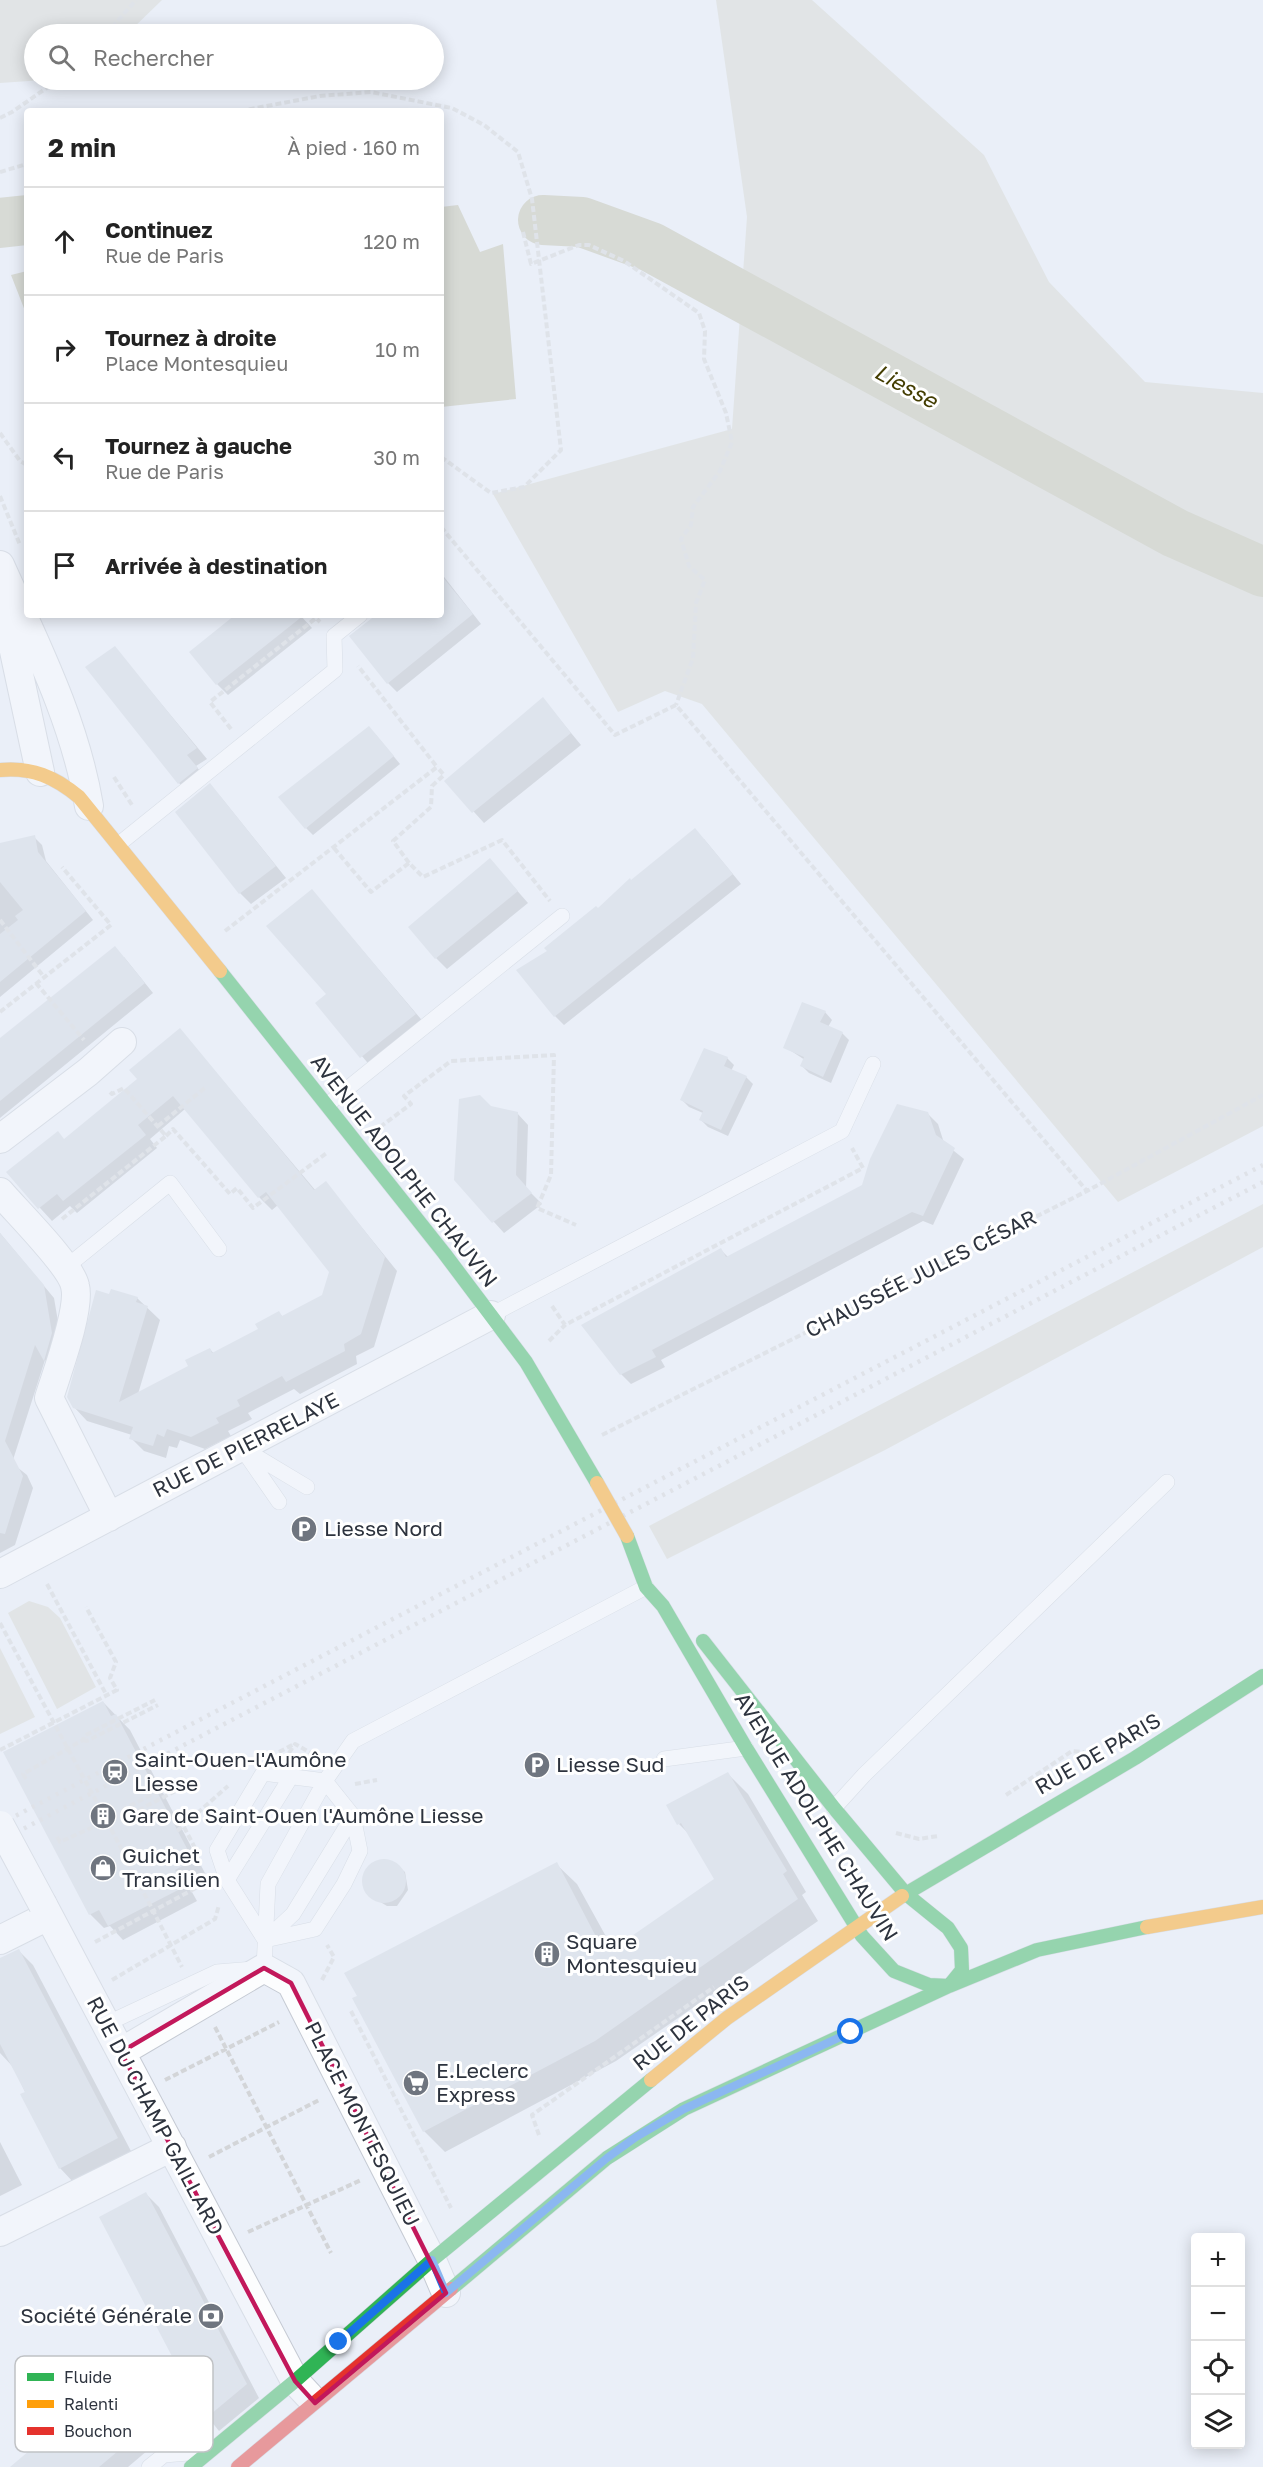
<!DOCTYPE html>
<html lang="fr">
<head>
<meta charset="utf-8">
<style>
	:root { --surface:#fff; --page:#f2f2f2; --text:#222; --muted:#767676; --line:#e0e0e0 }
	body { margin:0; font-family:"Golos Text",sans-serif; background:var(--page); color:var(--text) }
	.controls { position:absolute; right:18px; bottom:18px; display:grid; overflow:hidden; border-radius:6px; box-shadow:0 3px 15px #0003 }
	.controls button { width:54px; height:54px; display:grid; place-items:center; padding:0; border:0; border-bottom:2px solid var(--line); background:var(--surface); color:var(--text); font:30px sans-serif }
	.stop { position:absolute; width:18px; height:18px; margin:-14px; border:4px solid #1a73e8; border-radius:50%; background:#fff }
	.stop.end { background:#1a73e8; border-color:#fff; box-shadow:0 2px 6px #0008 }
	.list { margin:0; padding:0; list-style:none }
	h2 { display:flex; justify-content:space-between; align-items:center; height:78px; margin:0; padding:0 24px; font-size:26px }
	h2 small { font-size:20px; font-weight:400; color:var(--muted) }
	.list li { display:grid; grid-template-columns:39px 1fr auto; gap:18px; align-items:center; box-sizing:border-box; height:108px; padding:0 24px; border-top:2px solid var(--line) }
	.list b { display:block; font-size:22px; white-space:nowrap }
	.list p { margin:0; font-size:20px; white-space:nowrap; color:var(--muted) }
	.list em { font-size:20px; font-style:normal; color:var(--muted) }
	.icon { flex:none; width:33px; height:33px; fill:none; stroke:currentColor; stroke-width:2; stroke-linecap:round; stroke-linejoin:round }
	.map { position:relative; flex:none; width:1263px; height:2467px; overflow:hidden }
	.search { position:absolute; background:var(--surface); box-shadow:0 3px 15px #0003; left:24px; top:24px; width:420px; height:66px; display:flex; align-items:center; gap:15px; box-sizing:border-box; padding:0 21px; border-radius:33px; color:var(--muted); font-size:22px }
	.panel { position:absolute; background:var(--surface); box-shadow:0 3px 15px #0003; left:24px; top:108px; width:420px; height:510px; border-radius:6px }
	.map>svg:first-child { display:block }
</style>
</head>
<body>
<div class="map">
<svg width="1263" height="2467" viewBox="0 0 1263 2467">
	<rect width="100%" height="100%" fill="#eaeff8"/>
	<path fill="#d7d8d0" d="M0,0H162L127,34H34V80H43L0,83Z
		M716,0H812L984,155L1049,282L1145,382L1263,393V1126L1118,1202L702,704L665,691L618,712L493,494L732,429L747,217Z
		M1263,1204V1247L885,1450L667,1559L649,1526Z
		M29,1601L48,1607L60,1618L96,1687L57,1709L8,1613Z
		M0,1648L35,1717L0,1734Z"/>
	<path fill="#c1c0ac" d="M458,205L480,252L503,244L516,399L441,407V207Z
		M27,271V316L11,275Z"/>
	<path fill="#0003" d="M441,573L481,624L397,692L388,683L378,615H441Z
		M238,615H300L312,628L228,695L217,684Z
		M115,648L207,759L196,766L207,780L190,794L179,783Z
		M543,699L581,745L484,823L446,781Z
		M376,735L400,764L313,835L306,828Z
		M220,796L286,878L251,904L240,893Z
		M34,837L42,845L46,861L93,920L0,997V845Z
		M704,839L741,884L564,1025L555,1016L549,952L632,882Z
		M490,860L528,903L447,969L436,958Z
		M312,891L426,1025L372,1068L317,1003L328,994Z
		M124,957L153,993L0,1118V1041Z
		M825,1012L832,1020L828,1027L842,1033L849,1040L831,1083L809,1073L802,1066L805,1060L785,1047Z
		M180,1030L316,1191L326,1183L397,1271L374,1347L356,1356L357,1364L300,1394L294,1389L248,1413L252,1419L228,1431L231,1436L205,1449L180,1440L177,1448L169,1446L166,1458L144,1451L131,1438L132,1435L87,1421L74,1407L110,1295L137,1298L160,1320L138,1394L190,1367L210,1349L214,1354L260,1330L279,1313L283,1317L323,1296L331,1271L278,1205L272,1210L259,1197L185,1109L150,1139L157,1148L77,1213L70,1206L52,1221L8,1173L65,1140L139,1080Z
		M727,1058L734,1065L731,1071L746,1077L753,1084L728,1136L708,1127L701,1120L703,1113L689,1107L682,1100Z
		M490,1107L517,1113L528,1125L526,1188L542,1204L504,1233L456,1180Z
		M928,1114L938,1124L944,1143L964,1159L933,1225L923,1221L661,1360L665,1367L631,1384L621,1374L721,1250L729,1258L864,1186Z
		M0,1233L54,1298L62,1345L55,1370L45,1360L12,1463L27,1475L33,1488L15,1545L0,1553Z
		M103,1702L130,1730L206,1875L188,1885L197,1901L123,1940L110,1926L104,1928L90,1914Z
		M728,1774L748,1794L806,1892L802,1895L818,1921L616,2061L445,2152L424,2131L556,1864L577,1884L614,1951L716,1879L692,1837L679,1824Z
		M392,1861L405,1872L408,1890L397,1906H387L367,1894L364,1876L375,1862Z
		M19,1951L33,1965L132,2153L74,2183L60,2168L14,2068L0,2053V1960Z
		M0,2142L22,2185L0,2196Z
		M146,2194L159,2207L259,2398L219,2431L203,2411L180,2423L128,2467H15L131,2371L142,2383L178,2364Z"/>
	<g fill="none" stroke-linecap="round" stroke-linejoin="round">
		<path stroke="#c1c0ac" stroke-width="50" d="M543,220L582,222L651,247L1175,533L1263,572
			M0,223L27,220"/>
	</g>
	<path fill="#d1d7e0" d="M441,575L473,614L387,684L349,636L376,615H441Z
		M235,615H304L216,685L189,652Z
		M115,646L197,748L187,755L198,768L178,784L85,667Z
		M543,697L571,733L472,813L444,781Z
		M369,726L394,756L305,829L278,797Z
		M210,783L276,866L239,894L175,812Z
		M695,828L733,874L554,1017L516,970L547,951L544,948L596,906L598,908L630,878L631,880Z
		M35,835L38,852L86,911L0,982V934L18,920L15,916L23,910L0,882V843Z
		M490,858L518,891L435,959L408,927Z
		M312,889L416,1014L360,1058L315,1003L326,994L266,926Z
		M115,946L145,983L0,1101V1038Z
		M802,1002L826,1011L820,1022L843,1032L823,1077L800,1066L804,1057L783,1048Z
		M180,1028L314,1190L326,1181L385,1257L361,1334L344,1344L345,1351L286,1382L282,1376L237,1400L240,1406L216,1418L219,1423L191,1437L167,1429L164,1437L157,1434L153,1446L129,1439L133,1427L73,1408L67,1397L96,1290L109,1294L111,1289L138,1297L136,1302L148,1306L119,1402L188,1366L185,1360L210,1348L212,1353L258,1329L255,1324L279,1311L282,1316L322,1295L329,1272L266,1192L258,1198L173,1096L138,1125L146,1135L63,1201L57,1194L38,1209L6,1172L58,1131L64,1139L137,1079L129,1070Z
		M704,1048L728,1057L724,1066L747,1076L721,1130L699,1120L703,1111L680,1100Z
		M480,1095L491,1106L518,1112L516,1175L532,1193L492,1223L454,1180L459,1099Z
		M897,1104L928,1112L936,1135L955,1148L923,1216L912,1212L652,1350L656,1357L620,1375L581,1325L721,1248L726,1257L862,1185L870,1159Z
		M0,1233L44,1285L52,1333L44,1361L35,1345L5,1441L23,1476L5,1534L0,1533Z
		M103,1701L111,1716L116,1714L193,1860L175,1870L184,1887L108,1926L99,1910L89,1915L3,1752Z
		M728,1772L787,1871L783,1874L798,1899L595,2041L423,2132L352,1998L357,1996L344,1973L557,1862L603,1950L610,1945L613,1949L714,1879L681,1823L677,1825L666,1805Z
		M362 1881a22 22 0 1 1 44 0a22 22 0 1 1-44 0Z
		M19,1949L118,2138L59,2169L20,2094L25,2092L0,2044V1958Z
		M146,2192L247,2384L205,2419L193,2396L167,2410L99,2467H10L42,2440L44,2443L131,2369L141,2381L176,2364L99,2217Z"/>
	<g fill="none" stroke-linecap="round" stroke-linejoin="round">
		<defs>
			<path id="lane" d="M119,844L335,670L334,636L360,615
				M327,1105L562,916
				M65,1268L170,1183L219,1249
				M491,1315L842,1131L873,1064
				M242,1448L307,1487
				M243,1450L279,1502
				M664,1759L746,1748
				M263,1773L325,1781L353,1816L360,1851L344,1884L315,1929L265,1940L227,1880L217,1850Z
				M834,1808L864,1775L1167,1482
				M227,1880L292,1775
				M265,1940L293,1914L353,1816
				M106,2024L217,1972L264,1968L268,1884L325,1781L353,1741L646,1587
				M149,2467L164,2455L200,2452"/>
			<path id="street" d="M0,565C35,643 75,721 89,806
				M3,600L40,772
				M0,1139L88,1072L122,1042
				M0,1192C16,1211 71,1265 75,1286C81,1309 57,1372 49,1398L109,1517
				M0,1574L491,1315
				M43,1905L295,2381L309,2396
				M0,1940L48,1916
				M121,2052L264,1968L291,1983L432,2260L446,2293
				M0,2232L172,2147"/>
			<path id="fast" d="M220,971L444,1253L526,1362L597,1483
				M627,1536L646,1587L663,1606L746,1748L862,1936L894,1971L929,1985L949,1986
				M703,1641L834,1808L906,1894L948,1928L961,1948L962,1970L949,1986
				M902,1896L1135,1758L1263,1676
				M451,2289L607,2158L684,2109L949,1986L1037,1950L1147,1927
				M191,2467L295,2381L432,2260L651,2080"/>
			<path id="slow" d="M0,770C32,767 55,777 79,797L220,971
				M1147,1927L1263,1907
				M651,2080L727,2018L902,1896"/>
			<path id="jam" d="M238,2467L451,2289"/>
		</defs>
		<use href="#lane" stroke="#c5cad3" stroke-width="16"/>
		<use href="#street" stroke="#c5cad3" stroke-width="30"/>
		<use href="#fast" stroke="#c5cad3" stroke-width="15"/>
		<use href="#slow" stroke="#c5cad3" stroke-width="15"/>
		<use href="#jam" stroke="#c5cad3" stroke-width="15"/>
		<path stroke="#d3d5d8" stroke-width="4" stroke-dasharray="6 3" stroke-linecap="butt" d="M106,34L136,0
			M240,111L320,96L371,92L452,108L484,125L518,152L532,199L561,450L524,487L491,493L441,457
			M0,118L12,112L58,80
			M0,172L27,164
			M523,232L531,264L579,245H589L624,261L699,313L705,331L704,359L726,413L732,442L720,471L693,507L691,525L681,539L689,566L705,580L696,603L693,658L676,705
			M0,433L20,461L27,465
			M0,496L20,545
			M441,527L615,735L676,705L1087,1191
			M231,729L210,702L316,618L320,622
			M114,777L132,805
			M334,848L371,892L409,863L423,877L502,840L550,901
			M409,863L393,841L431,807L432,786L444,775L437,767
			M0,920L44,977
			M225,931L437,767L358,666
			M36,983L84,1040
			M0,1012L111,925L62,867
			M158,1126L206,1087
			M380,1127L411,1104L404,1096L451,1061L554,1055L551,1175L537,1208L576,1225
			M166,1136L173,1129L230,1194L237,1188L253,1208L328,1152
			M62,1219L166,1136L124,1088L112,1094L109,1091
			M552,1306L565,1325L863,1168L852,1148
			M549,1341L565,1325
			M602,1435L1087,1191L1263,1095
			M47,1584L107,1696
			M0,1623L68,1749
			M83,1740L87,1741L158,1705
			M0,1750L117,1690L110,1678L116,1662L86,1607
			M279,1752L294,1744
			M289,1753L295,1744L318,1757
			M183,1778L124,1809L122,1814L127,1816L187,1785
			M26,1779L23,1774L83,1740L84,1736L155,1700
			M355,1784L377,1780
			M1006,1795L1072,1751L1084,1752
			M107,1821L182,1967
			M184,1827L196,1850
			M177,1831L228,1786
			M896,1833L919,1839L938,1836
			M57,1837L60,1842L122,1814
			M95,1942L194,1889L204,1881
			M112,1980L215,1919L219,1905
			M322,1980L334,1957L327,1945
			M351,2011L451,2208
			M215,2027L331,2253
			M165,2080L279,2022
			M539,2135L532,2115L714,1987
			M209,2157L319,2100
			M248,2232L361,2180"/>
		<use href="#lane" stroke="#fcfdfe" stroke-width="15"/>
		<use href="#street" stroke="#fcfdfe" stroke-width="28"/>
		<use href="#fast" stroke="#30b455" stroke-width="14"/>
		<use href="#slow" stroke="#ff9f0a" stroke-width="14"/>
		<use href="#jam" stroke="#e5322d" stroke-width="14"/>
		<path stroke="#d2d3d6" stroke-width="4.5" stroke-dasharray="3 6" stroke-linecap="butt" d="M0,1824L1263,1165
			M0,1841L1263,1182"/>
		<defs>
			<path id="street-bridge" d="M0,1825L43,1905"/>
			<path id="slow-bridge" d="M597,1483L627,1536"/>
		</defs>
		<use href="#street-bridge" stroke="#c5cad3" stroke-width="30" stroke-linecap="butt"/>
		<use href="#slow-bridge" stroke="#c5cad3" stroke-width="15" stroke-linecap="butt"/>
		<path stroke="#d3d5d8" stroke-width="4" stroke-dasharray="6 3" stroke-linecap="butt" d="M68,1749L107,1821"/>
		<use href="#street-bridge" stroke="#fcfdfe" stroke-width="28"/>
		<use href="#slow-bridge" stroke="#ff9f0a" stroke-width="14"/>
	</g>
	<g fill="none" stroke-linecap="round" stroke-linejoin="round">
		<path stroke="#1a73e8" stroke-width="8" d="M339,2342L432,2260L446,2293L607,2158L636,2137L684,2109L851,2032"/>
	</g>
	<path d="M0 0H1263V2467H0ZM264,1968L291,1983L446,2293L315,2403L295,2381L121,2052Z" fill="#eaeff8" fill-opacity=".55" fill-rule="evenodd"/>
	<path fill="none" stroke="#c2185b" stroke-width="4.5" stroke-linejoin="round" d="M264,1968L291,1983L446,2293L315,2403L295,2381L121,2052Z"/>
	<defs>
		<symbol id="parking-disc" viewBox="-11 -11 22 22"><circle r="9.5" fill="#6f757f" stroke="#fff"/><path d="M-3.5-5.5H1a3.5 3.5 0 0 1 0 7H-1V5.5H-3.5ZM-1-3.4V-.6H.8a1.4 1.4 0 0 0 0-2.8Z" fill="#fff"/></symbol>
		<symbol id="station-disc" viewBox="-11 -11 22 22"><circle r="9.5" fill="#6f757f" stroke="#fff"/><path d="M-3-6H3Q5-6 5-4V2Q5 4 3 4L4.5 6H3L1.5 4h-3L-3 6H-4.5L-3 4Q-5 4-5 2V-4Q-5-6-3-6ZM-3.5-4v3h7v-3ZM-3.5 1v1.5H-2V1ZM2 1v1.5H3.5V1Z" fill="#fff"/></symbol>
		<symbol id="building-disc" viewBox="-11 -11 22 22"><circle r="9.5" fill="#6f757f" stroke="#fff"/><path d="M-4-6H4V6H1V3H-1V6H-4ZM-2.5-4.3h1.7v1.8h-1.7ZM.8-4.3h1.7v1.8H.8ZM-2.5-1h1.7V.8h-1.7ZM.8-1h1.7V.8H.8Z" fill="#fff"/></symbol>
		<symbol id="shop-disc" viewBox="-11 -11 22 22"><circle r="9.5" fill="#6f757f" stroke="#fff"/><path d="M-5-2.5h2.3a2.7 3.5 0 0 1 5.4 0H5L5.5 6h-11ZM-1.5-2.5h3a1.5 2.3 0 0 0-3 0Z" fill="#fff"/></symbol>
		<symbol id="supermarket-disc" viewBox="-11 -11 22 22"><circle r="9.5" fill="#6f757f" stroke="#fff"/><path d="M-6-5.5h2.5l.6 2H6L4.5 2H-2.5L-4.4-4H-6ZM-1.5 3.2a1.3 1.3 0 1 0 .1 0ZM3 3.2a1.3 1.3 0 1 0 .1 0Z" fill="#fff"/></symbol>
		<symbol id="bank-disc" viewBox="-11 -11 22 22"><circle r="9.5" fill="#6f757f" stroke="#fff"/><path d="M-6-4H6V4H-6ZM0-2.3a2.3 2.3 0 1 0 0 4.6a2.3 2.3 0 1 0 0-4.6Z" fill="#fff"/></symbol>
	</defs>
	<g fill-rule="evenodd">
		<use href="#parking-disc" x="289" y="1514" width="30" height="30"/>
		<use href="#parking-disc" x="522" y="1750" width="30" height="30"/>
		<use href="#station-disc" x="100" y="1757" width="30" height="30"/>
		<use href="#building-disc" x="88" y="1801" width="30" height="30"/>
		<use href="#shop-disc" x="88" y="1853" width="30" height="30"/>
		<use href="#building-disc" x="532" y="1939" width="30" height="30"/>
		<use href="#supermarket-disc" x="401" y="2068" width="30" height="30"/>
		<use href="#bank-disc" x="196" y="2301" width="30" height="30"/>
	</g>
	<g text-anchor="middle" stroke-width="6" stroke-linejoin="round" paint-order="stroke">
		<g font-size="21" fill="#2d333e" stroke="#fff">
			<text transform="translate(404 1171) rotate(52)" y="7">AVENUE ADOLPHE CHAUVIN</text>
			<text transform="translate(921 1274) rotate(-27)" y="7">CHAUSSÉE JULES CÉSAR</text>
			<text transform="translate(246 1445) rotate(-27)" y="7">RUE DE PIERRELAYE</text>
			<text transform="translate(1098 1754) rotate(-30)" y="7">RUE DE PARIS</text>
			<text transform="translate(816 1817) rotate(58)" y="7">AVENUE ADOLPHE CHAUVIN</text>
			<text transform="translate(691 2023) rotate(-38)" y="7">RUE DE PARIS</text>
			<text transform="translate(155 2116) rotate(62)" y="7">RUE DU CHAMP GAILLARD</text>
			<text transform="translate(362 2124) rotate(63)" y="7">PLACE MONTESQUIEU</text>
		</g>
		<g font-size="21" fill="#2d333e" stroke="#fff" text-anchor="start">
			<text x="324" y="1536">Liesse Nord</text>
			<text x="134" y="1767">Saint-Ouen-l'Aumône<tspan x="134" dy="24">Liesse</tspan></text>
			<text x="556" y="1772">Liesse Sud</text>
			<text x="122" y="1823">Gare de Saint-Ouen l'Aumône Liesse</text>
			<text x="122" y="1863">Guichet<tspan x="122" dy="24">Transilien</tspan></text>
			<text x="566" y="1949">Square<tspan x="566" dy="24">Montesquieu</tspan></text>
			<text x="436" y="2078">E.Leclerc<tspan x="436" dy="24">Express</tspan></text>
			<text x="192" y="2323" text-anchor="end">Société Générale</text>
		</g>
		<g font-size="22" font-style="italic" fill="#433d01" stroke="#fff">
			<text transform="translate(906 386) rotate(29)" y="8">Liesse</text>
		</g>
	</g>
	<rect x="15" y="2356" width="198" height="96" rx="9" fill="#fff" stroke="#c0c2c5" stroke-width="1.5"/>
	<rect x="27" y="2373" width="27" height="8" fill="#30b455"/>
	<rect x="27" y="2400" width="27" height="8" fill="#ff9f0a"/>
	<rect x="27" y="2427" width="27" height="8" fill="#e5322d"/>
	<g font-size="16" fill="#2d333e">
		<text x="64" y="2383">Fluide</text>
		<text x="64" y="2410">Ralenti</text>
		<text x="64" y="2437">Bouchon</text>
	</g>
</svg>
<div class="controls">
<button>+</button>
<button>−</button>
<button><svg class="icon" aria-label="locate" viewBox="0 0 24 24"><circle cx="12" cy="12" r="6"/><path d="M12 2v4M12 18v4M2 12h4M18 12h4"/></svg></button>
<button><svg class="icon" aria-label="layers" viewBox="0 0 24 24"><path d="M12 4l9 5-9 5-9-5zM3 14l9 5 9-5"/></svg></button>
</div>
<div class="stop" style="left:851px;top:2032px"></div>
<div class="stop end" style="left:339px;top:2342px"></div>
<div class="search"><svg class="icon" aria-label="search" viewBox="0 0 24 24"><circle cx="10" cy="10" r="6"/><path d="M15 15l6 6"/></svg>Rechercher</div>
<section class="panel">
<h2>2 min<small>À pied · 160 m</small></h2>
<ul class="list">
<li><svg class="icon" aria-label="ahead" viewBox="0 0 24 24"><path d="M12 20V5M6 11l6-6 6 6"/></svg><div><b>Continuez</b><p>Rue de Paris</p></div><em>120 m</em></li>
<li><svg class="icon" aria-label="right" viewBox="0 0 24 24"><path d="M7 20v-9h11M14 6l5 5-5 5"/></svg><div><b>Tournez à droite</b><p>Place Montesquieu</p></div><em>10 m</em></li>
<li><svg class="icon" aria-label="left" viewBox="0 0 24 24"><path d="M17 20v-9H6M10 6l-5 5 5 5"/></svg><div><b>Tournez à gauche</b><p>Rue de Paris</p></div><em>30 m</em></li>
<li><svg class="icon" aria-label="arrive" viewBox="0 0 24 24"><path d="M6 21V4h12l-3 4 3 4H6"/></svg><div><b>Arrivée à destination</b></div></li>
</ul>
</section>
</div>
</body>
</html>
